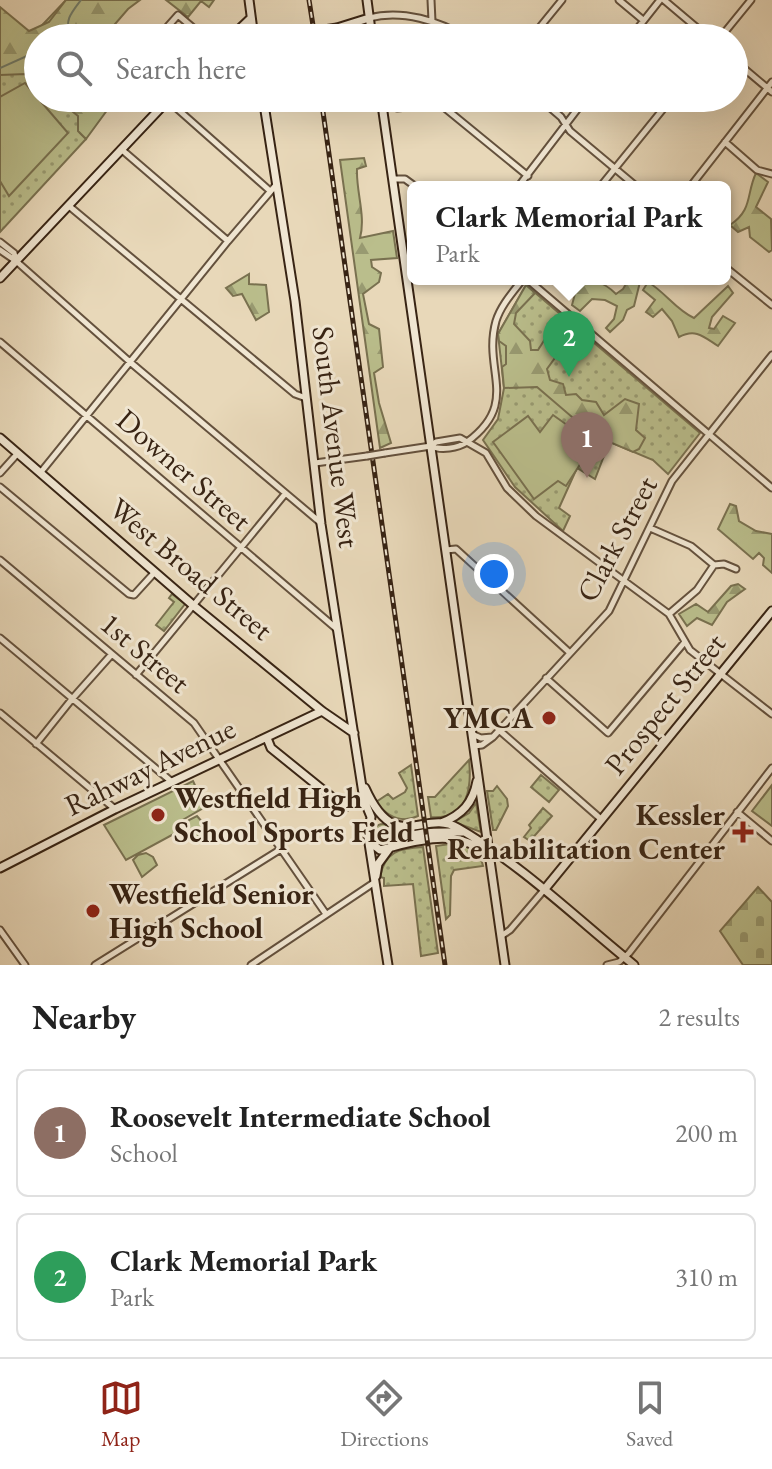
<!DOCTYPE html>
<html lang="en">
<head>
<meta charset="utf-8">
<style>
	:root { --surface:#fff; --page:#f2f2f2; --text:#222; --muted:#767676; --line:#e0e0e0; --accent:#8f2418 }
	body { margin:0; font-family:"EB Garamond",serif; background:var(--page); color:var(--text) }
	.you { position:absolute; left:494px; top:574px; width:28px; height:28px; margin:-20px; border:6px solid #fff; border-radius:50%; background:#1a73e8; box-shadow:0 0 0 12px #1a73e833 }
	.badge { display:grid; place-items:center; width:52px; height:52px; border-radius:50%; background:var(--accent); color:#fff; font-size:26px; font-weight:700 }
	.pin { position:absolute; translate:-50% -66px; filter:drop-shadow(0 2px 4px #0008) }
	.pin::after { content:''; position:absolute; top:42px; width:28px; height:24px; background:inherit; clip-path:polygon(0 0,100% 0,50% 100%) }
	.popup { position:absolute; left:407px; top:181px; width:324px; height:104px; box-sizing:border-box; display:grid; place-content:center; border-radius:12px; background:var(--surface); filter:drop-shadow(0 2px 6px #0005); font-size:26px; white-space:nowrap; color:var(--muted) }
	.popup b { font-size:30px; color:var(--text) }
	.popup::after { content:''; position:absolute; left:50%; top:100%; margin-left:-16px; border:16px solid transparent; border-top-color:var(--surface) }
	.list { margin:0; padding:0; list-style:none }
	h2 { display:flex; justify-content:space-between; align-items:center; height:104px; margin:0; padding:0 32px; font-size:34px }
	h2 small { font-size:26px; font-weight:400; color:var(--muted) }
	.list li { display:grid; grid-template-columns:52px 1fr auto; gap:24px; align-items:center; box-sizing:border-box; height:128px; margin:0 16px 16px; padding:0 16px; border:2px solid var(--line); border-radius:12px }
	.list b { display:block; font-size:30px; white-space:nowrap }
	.list p { margin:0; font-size:26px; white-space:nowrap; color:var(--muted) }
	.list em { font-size:26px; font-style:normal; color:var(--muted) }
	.icon { flex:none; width:44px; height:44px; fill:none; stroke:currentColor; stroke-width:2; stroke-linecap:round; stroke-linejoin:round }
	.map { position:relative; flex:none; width:772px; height:965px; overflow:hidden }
	.search { position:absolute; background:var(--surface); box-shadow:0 8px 32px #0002; left:24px; right:24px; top:24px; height:88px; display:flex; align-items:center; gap:20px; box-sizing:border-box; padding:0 28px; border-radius:44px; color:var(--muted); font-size:30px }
	.sheet { height:392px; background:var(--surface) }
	nav { display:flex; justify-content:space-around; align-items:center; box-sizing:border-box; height:112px; border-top:2px solid var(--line); background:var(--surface); font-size:22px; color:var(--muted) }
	nav a { display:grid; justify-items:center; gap:4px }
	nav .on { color:var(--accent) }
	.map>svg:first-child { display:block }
</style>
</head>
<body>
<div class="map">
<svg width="772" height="965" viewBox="0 0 772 965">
	<defs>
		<pattern id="grass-dots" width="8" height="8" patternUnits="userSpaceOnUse" patternTransform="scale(2)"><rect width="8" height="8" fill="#babe8c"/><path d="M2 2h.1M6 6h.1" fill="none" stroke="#989a71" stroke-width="1.8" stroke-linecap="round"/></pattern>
		<pattern id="forest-firs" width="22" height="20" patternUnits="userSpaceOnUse" patternTransform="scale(2)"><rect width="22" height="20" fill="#babe8c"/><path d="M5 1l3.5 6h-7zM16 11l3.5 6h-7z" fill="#989a71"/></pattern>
		<pattern id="cemetery-stones" width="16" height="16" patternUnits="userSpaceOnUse" patternTransform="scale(2)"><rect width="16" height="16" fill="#babe8c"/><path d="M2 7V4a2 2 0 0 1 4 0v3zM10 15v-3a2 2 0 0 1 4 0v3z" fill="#989a71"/></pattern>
	</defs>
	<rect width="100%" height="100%" fill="#e8d8b9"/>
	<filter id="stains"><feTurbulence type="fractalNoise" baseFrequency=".0025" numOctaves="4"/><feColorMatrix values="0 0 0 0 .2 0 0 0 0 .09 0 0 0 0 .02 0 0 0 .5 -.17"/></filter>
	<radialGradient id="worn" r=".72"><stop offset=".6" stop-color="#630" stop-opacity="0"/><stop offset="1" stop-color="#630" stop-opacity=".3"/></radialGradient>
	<path fill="url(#grass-dots)" stroke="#797150" stroke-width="2" d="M66,0L38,38V98H109L80,133L86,139L0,232V17L28,40Z
		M526,285L700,433L668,474L653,460L603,439L609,443L595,479L577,468L559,508L570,516L563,531L515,487L483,440L498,419L504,388L498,334Z
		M172,594L185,604L164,631L156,625L174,602L169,598Z
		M469,760C472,788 468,820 431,817L428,797H435Z
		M411,765L418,816C401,824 387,816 376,802L388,794L393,799L405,792L407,788L399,773Z
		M541,775L559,790L549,802L531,787Z
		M497,786L507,799L508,806L496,830H493L487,791H493Z
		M476,803L481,832L454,822L469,813Z
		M543,808L552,816L530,841L524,837L531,828L529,825Z
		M372 835a11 11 0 1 1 22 0a11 11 0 1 1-22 0Z
		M456,843C470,845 480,851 483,866L454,870L451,876L450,915L446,919L436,846Z
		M423,847L438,953L421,956L413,884L384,886V878L380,877C385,852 399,848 423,847Z"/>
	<path fill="url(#forest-firs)" stroke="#797150" stroke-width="2" d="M66,0H140L128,9L103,38H38V84L26,74L0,75V7L29,31L49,22Z
		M166,0H214L209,7L201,1L188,17Z
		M56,98H116L86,139L78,131V116Z
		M364,158L366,166L357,169C356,192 366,216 360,238L393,231L397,258L371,260L372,267L381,273L379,282L363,294L369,324L379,329L383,367L374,373L379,403L391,443L380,448L340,160Z
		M756,173L768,182L756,207L771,219L772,250L769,252L750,237L749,227L738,232L730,225C753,210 746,194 756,173Z
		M249,274V284L266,285L269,312L256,320L242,294L233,296L226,288Z
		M629,279L640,282L634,306L627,310L623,320L610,332L606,328L614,319L617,306L605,300L592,299L580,311L572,305L577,286C596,281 602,280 616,294L623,289Z
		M648,282C665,292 676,310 694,318L728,286L733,293L712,317L709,328L714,329L723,316L735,323L718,346C704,337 696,328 679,337L672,321L662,309L653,317L646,312L655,300L643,290Z
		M526,285L535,293L516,313L514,324L530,341L531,350H538L545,339L557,355L547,369L550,380L563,384L566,395L576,394L582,400L596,402L604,415L625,399L639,404L636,430L645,438L639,449L633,452L593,435L537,387L504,388L502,367L506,364V346L499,341L498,334Z
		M730,504L736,506L739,521L756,531L772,534V573L763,565L764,558L759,553L753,559L718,529Z
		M738,584L745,589L727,602L712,625L697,618L687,626L679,614L696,604L708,612L731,586Z"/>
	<path fill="url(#cemetery-stones)" stroke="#797150" stroke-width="2" d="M758,887L772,902V965H743L720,931Z"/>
	<path fill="#babe8c" stroke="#797150" stroke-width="2" d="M25,83L68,133L9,196L0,181V97Z
		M553,415L591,442L592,446L566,486L558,481L534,499L493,442L528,416L540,432Z
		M193,781L205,807L179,822L183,829L126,860L104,825Z
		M772,785V826L752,811Z
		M197,816L209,830L193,839L187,834L185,826L189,820Z
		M146,853L153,857L157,865L142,877L133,860L138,855Z"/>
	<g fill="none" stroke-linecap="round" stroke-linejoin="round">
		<path stroke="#727f6e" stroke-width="2" d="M68,38L70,35C64,20 72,12 81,0
			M0,68L38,51"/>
		<defs>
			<path id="street" d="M431,0L432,21
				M619,0L643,20
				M664,0L709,38
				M369,18C402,9 439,21 467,38
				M162,33L178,15L205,38
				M531,38L562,0
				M630,38L660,0
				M720,38L751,0
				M734,60L772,92
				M165,98L269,190
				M539,98L561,117L570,131L637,187
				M397,108L440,104L528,176
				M725,142L757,170L772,174
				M121,149L228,241
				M393,179H405L416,187
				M518,187L586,98
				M600,187L672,98
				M690,187L772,82
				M69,206L295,394L306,398
				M0,242L14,253L16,260
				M0,250L16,261L130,362L321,523
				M725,267L772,305
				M527,279L772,488
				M0,342L338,630
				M431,446C441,451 458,448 467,442C521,402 482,371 496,321C501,305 513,292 523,279
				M385,453L431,446L436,442L460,438L486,453L507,488L536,516L669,614L690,650L772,714
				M315,463L367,456
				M41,472L228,241L276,185
				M0,473L18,453
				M0,487L129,594L134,595L155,572
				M650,528L691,546L714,565L697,590L669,614
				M446,550L456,549L570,653
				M0,560L194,723L326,914
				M714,565L724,564L736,569
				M0,638L172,782
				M136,675L285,494
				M546,678L608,733L684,643
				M0,713L115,809
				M499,730L602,820
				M472,734L481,738L492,737
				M36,744L72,699L112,654
				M474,746L482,745L493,737L609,611L672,481L772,355
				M737,812L772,841
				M0,930L25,965
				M501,936L510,930L544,890
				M95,965L281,849
				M251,965L375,882
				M607,965L619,962L629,953L772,768"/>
			<path id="secondary" d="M249,0L254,38
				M367,0L372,38
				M230,38L251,18
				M234,38H255
				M272,38L337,28L369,18
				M263,98L295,301L321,524L364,800L371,817L368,837L388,965
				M381,98L505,965
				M0,278L170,98
				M0,438L194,606L322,711L354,733
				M267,738L271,748L344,807L357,802L366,804
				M365,788C396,857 423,808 458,828C522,865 576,918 634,965
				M441,823C462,815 473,803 477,781
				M370,842L380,850L392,847L398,837L394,824
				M395,843C415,830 439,832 462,832
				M392,847C426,838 460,830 488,855
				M0,868L115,809L322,711
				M376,876L378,864L389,849
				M544,890L772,611"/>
		</defs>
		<use href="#street" stroke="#64513d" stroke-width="9"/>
		<use href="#secondary" stroke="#382414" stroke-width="11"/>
		<use href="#street" stroke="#f0e6d2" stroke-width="5"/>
		<use href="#secondary" stroke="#f0e6d2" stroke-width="7"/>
		<defs>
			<path id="rail" d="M309,0L315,38
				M321,98L445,965"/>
		</defs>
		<use href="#rail" stroke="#382414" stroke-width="5"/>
		<use href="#rail" stroke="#f0e6d2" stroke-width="2" stroke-dasharray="6" stroke-linecap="butt"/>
		<defs>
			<path id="street-bridge" d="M367,456L385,453"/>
		</defs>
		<use href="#street-bridge" stroke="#64513d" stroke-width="9" stroke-linecap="butt"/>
		<use href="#street-bridge" stroke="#f0e6d2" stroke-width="5"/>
	</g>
	<g fill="#8f2418" stroke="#f0e6d2" stroke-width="3">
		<circle cx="549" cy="718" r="8"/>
		<circle cx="158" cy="815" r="8"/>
		<path d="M739 820h8v8h8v8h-8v8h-8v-8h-8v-8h8z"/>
		<circle cx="93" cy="911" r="8"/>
	</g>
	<g text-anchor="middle" stroke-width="6" stroke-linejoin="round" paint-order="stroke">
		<g font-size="30" fill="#382414" stroke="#f0e6d2">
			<text transform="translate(336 437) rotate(83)" y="10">South Avenue West</text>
			<text transform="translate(184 470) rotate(41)" y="10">Downer Street</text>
			<text transform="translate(617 539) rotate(-62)" y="10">Clark Street</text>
			<text transform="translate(191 569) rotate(40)" y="10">West Broad Street</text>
			<text transform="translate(145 653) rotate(40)" y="10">1st Street</text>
			<text transform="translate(665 704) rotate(-51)" y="10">Prospect Street</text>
			<text transform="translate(150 767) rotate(-26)" y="10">Rahway Avenue</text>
		</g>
		<g font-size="30" font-weight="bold" fill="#382414" stroke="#f0e6d2" text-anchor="end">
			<text x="533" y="728">YMCA</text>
			<text x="174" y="808" text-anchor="start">Westfield High<tspan x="174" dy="34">School Sports Field</tspan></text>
			<text x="725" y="825">Kessler<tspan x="725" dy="34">Rehabilitation Center</tspan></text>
			<text x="109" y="904" text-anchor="start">Westfield Senior<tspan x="109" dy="34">High School</tspan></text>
		</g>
	</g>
	<rect width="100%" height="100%" filter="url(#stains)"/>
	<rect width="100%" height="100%" fill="url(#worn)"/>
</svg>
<div class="you"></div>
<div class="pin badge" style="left:587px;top:478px;background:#8d6e63">1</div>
<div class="pin badge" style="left:569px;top:377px;background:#2e9e5b">2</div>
<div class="popup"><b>Clark Memorial Park</b>Park</div>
<div class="search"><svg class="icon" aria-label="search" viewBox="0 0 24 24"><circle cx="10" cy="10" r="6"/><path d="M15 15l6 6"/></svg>Search here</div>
</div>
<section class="sheet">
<h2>Nearby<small>2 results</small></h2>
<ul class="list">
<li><span class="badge" style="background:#8d6e63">1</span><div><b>Roosevelt Intermediate School</b><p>School</p></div><em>200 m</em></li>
<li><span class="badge" style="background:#2e9e5b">2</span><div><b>Clark Memorial Park</b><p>Park</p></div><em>310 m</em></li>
</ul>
</section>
<nav>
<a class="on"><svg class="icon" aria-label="map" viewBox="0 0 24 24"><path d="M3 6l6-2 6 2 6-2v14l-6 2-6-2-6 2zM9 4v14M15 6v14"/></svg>Map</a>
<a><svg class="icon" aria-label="directions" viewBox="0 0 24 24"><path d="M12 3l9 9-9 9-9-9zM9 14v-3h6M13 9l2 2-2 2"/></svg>Directions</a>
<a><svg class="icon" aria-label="saved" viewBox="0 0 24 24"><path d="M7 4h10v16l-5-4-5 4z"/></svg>Saved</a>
</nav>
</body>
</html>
